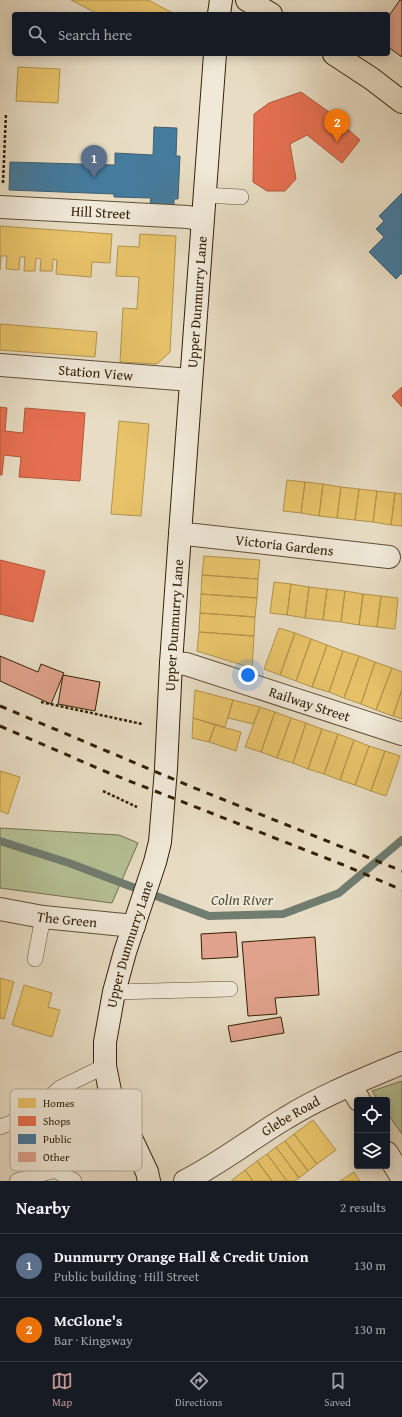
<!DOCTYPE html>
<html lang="en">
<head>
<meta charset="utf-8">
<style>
	:root { --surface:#171b24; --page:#242831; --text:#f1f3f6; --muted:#9ea1a6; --line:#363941; --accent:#c59692 }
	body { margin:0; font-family:"Gentium Book Plus",serif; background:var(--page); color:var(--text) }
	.controls { position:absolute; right:12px; bottom:12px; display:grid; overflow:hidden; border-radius:4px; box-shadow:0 2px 10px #0003 }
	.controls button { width:36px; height:36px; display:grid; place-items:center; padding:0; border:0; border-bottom:1px solid var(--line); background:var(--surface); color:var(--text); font:20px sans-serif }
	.you { position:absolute; left:248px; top:675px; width:14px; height:14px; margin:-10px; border:3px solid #fff; border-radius:50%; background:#1a73e8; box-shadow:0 0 0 6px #1a73e833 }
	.badge { display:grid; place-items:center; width:26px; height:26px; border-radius:50%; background:var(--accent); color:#fff; font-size:13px; font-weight:700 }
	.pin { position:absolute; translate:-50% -33px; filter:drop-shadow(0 1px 2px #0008) }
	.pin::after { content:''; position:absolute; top:21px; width:14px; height:12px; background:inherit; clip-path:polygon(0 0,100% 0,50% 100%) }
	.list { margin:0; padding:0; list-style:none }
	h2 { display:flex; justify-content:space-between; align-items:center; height:52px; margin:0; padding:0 16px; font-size:17px }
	h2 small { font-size:13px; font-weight:400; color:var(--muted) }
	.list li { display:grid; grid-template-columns:26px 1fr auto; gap:12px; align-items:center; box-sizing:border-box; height:64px; padding:0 16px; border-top:1px solid var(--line) }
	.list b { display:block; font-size:15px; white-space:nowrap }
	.list p { margin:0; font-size:13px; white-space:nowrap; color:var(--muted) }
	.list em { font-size:13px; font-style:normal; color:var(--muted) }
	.icon { flex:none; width:22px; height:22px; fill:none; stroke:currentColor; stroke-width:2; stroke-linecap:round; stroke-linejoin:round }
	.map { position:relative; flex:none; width:402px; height:1181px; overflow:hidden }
	.search { position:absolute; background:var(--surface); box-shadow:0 2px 10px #0003; left:12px; right:12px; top:12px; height:44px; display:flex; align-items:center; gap:10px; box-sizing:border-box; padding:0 14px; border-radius:4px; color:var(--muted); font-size:15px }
	.sheet { height:180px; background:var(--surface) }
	nav { display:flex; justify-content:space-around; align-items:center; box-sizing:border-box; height:56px; border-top:1px solid var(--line); background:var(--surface); font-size:11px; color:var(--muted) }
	nav a { display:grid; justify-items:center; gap:2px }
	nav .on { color:var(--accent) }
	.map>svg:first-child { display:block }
</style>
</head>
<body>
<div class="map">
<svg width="402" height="1181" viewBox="0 0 402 1181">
	<rect width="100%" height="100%" fill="#e8ddc4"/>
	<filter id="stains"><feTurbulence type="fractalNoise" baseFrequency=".005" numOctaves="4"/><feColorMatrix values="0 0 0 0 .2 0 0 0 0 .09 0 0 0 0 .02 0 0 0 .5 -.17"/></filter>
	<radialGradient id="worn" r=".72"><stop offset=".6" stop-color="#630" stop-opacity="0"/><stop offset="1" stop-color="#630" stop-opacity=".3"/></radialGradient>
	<path fill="#b5c195" stroke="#74714d" d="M0,828L119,835L138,843L112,903L0,888Z
		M402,1081V1134L387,1113V1100H378L372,1091Z"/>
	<path fill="#e9c46a" stroke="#b2934c" d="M71,0H148L175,14H98Z
		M18,67L60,69L58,103L16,101Z
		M0,226L112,234L110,263L92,262L91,277L56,274L57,260L53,259L52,271H40L41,259L36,258L35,271H24L25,257H20L19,270L6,269L7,256H1L0,270Z
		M140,234L176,236L170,352L157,364L120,362L123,308L137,309L139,277L116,276L118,246L139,247Z
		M0,324L97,332L95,357L0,350Z
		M119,421L149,424L141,516L111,514Z
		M287,480L305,482L301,513L283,511Z
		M305,482L323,484L319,516L301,513Z
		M323,484L341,487L337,518L319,516Z
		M341,487L359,489L355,520L337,518Z
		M359,489L377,491L373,522L355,520Z
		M377,491L395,493L391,525L373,522Z
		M395,493L402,494V526L391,525Z
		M204,556L260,560L258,579L202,575Z
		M202,575L258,579L257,598L201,594Z
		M274,582L291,584L287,615L270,613Z
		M291,584L309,587L305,618L287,615Z
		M309,587L327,589L323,620L305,618Z
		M327,589L345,591L341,622L323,620Z
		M345,591L363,594L359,625L341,622Z
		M201,594L257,598L255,617L200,613Z
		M363,594L381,596L377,627L359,625Z
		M381,596L398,598L395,629L377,627Z
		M200,613L255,617L254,636L199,632Z
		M279,628L295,633L280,675L264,669Z
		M199,632L254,636L252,668L197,651Z
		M295,633L311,639L296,681L280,675Z
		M311,639L327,645L312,687L296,681Z
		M327,645L343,651L329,692L312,687Z
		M343,651L359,656L344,698L329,692Z
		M359,656L375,662L361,704L344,698Z
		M375,662L392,668L376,710L361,704Z
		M392,668L402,672V689L393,716L376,710Z
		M402,689V719L393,716Z
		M195,690L233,700L225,727L193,718Z
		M233,700L260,707L253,724L228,718Z
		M260,707L275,712L261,752L245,747Z
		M275,712L291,718L277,758L261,752Z
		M193,718L215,725L209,742L192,738Z
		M291,718L306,723L293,763L277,758Z
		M306,723L322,729L308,769L293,763Z
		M215,725L241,732L236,751L209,742Z
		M322,729L338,734L324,774L308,769Z
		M338,734L354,740L340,780L324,774Z
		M354,740L369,746L355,785L340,780Z
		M369,746L385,751L371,791L355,785Z
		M385,751L400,756L386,796L371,791Z
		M0,771L20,777L8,814L0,811Z
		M0,978L14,982L4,1019L0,1018Z
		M24,985L52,993L48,1007L60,1010L52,1037L12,1025Z
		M313,1120L336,1150L317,1164L294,1134Z
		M294,1134L317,1164L308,1171L285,1141Z
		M285,1141L308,1171L299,1178L276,1147Z
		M276,1147L299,1178L295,1181H287L267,1154Z
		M267,1154L287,1181H272L257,1161Z
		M257,1161L272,1181H253L245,1170Z
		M245,1170L253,1181H231Z
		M354,1172L360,1181H340Z"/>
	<path fill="#e76f51" stroke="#b1583a" d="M301,92L329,112L360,140L342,163L307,135L290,144L296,179L285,191H267L253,182L254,114L269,103Z
		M402,387V407L392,396Z
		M0,407L7,408L5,431L23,433L25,408L85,413L80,481L19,477L21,457L4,455L2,475H0Z
		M0,560L45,571L33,622L0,614Z"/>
	<path fill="#457b9d" stroke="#40606f" d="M154,127L177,128L176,156H180L178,199H174V205L150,204L151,198L114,197V194L9,190L10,162L115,165V153L153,155Z
		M402,193V273L396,279L369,252L384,237L376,229L384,221L379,216Z"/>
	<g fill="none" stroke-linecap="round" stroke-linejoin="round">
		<path stroke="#707d71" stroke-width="8" d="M0,841L69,863L209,916L283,914L339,893L402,840"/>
	</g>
	<path fill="#e0a28c" stroke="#332105" d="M400,0H402V57L388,47V17Z
		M0,656L38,672L41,664L64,673L51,704L0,681Z
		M63,675L100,682L95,711L58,704Z
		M236,932L238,957L202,959L201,934Z
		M315,937L319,995L275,998L277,1014L248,1016L242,942Z
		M281,1017L284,1033L231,1042L228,1026Z"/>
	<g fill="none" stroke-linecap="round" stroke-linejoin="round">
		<defs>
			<path id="lane" d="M203,195L241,197
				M35,959L43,917
				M114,992L230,989
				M0,1127L14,1122L34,1111L60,1088L105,1066
				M17,1181L55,1170L74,1181"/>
			<g id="street">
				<path id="s1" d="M0,207L188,217L202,220"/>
				<path id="s2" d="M0,365L191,380"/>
				<path id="s3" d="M180,534L195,535L389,557"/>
				<path id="s4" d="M171,663L186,664L402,734"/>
				<path id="s5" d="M0,909L43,917L134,926"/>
				<path d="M350,1085L359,1100"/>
				<path d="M387,1153L402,1178"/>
				<path id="s6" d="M185,1181C221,1163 252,1138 286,1118C323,1095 362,1080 402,1063"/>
			</g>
			<g id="secondary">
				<path d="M219,14L221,0"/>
				<path id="s7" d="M149,1181L147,1172L111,1096L105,1066V1042L114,992L125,952L155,862L160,842L166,769L171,663L180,534L215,54"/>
			</g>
			<path id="primary" d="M247,0L271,14
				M334,54L372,79L402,102"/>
		</defs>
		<use href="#lane" stroke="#605035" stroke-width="16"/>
		<use href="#street" stroke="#605035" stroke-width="24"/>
		<use href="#secondary" stroke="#332105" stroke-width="24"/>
		<use href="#primary" stroke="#332105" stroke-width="24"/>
		<path stroke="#332105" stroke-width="2.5" stroke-dasharray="3 2" stroke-linecap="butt" d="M3,183L6,113
			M41,702L142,724
			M103,791L137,807"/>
		<use href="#lane" stroke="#f0e9d9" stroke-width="15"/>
		<use href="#street" stroke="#f0e9d9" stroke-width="22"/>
		<use href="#secondary" stroke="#f0e9d9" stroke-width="22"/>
		<use href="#primary" stroke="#e8ddc4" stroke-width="22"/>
		<path stroke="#332105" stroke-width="3" stroke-dasharray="7 7" stroke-linecap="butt" d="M0,706L192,787L402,871
			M0,726L109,773L341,864L402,890"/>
	</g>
	<g text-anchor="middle" stroke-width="4" stroke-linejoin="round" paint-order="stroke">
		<g font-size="14" fill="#332105" stroke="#f0e9d9">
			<text dy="5" stroke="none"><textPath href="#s1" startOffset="101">Hill Street</textPath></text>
			<text dy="5" stroke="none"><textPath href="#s7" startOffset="897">Upper Dunmurry Lane</textPath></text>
			<text dy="5" stroke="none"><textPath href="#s2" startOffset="96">Station View</textPath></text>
			<text dy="5" stroke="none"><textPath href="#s3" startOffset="105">Victoria Gardens</textPath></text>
			<text dy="5" stroke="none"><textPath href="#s7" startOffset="573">Upper Dunmurry Lane</textPath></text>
			<text dy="5" stroke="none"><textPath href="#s4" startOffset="145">Railway Street</textPath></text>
			<text dy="5" stroke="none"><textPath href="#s5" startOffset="68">The Green</textPath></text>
			<text dy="5" stroke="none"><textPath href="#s7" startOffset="249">Upper Dunmurry Lane</textPath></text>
			<text dy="5" stroke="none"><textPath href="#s6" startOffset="124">Glebe Road</textPath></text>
		</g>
		<g font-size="15" font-style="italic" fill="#514f3b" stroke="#f0e9d9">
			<text x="242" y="905">Colin River</text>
		</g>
	</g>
	<rect x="10" y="1089" width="132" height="82" rx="6" fill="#f0e9d9" stroke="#b7ad99" stroke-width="1"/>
	<rect x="18" y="1098" width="18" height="10" fill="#e9c46a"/>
	<rect x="18" y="1116" width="18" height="10" fill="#e76f51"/>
	<rect x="18" y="1134" width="18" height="10" fill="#457b9d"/>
	<rect x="18" y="1152" width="18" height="10" fill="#e0a28c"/>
	<g font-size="11" fill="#332105">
		<text x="43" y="1107">Homes</text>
		<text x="43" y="1125">Shops</text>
		<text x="43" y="1143">Public</text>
		<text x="43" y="1161">Other</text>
	</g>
	<rect width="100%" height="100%" filter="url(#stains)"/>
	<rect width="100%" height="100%" fill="url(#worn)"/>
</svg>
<div class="controls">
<button><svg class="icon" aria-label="locate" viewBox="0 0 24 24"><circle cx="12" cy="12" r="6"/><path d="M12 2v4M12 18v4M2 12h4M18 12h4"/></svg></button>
<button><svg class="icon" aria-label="layers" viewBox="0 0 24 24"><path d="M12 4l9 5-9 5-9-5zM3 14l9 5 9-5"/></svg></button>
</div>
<div class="you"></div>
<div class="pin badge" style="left:94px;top:178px;background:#5c6f8a">1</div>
<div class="pin badge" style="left:337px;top:142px;background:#e8710a">2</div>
<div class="search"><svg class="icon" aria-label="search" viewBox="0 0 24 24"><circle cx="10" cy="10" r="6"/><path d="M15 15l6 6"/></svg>Search here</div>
</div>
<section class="sheet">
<h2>Nearby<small>2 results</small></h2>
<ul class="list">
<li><span class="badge" style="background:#5c6f8a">1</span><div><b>Dunmurry Orange Hall &amp; Credit Union</b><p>Public building · Hill Street</p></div><em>130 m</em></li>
<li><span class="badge" style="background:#e8710a">2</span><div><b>McGlone's</b><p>Bar · Kingsway</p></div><em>130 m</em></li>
</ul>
</section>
<nav>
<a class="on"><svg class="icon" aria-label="map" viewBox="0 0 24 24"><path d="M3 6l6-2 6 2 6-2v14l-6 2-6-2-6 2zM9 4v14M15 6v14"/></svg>Map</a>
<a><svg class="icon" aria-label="directions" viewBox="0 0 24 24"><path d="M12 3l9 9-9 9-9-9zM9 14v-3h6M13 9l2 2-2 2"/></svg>Directions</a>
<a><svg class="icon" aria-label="saved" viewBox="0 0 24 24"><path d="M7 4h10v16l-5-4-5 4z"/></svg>Saved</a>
</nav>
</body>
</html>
